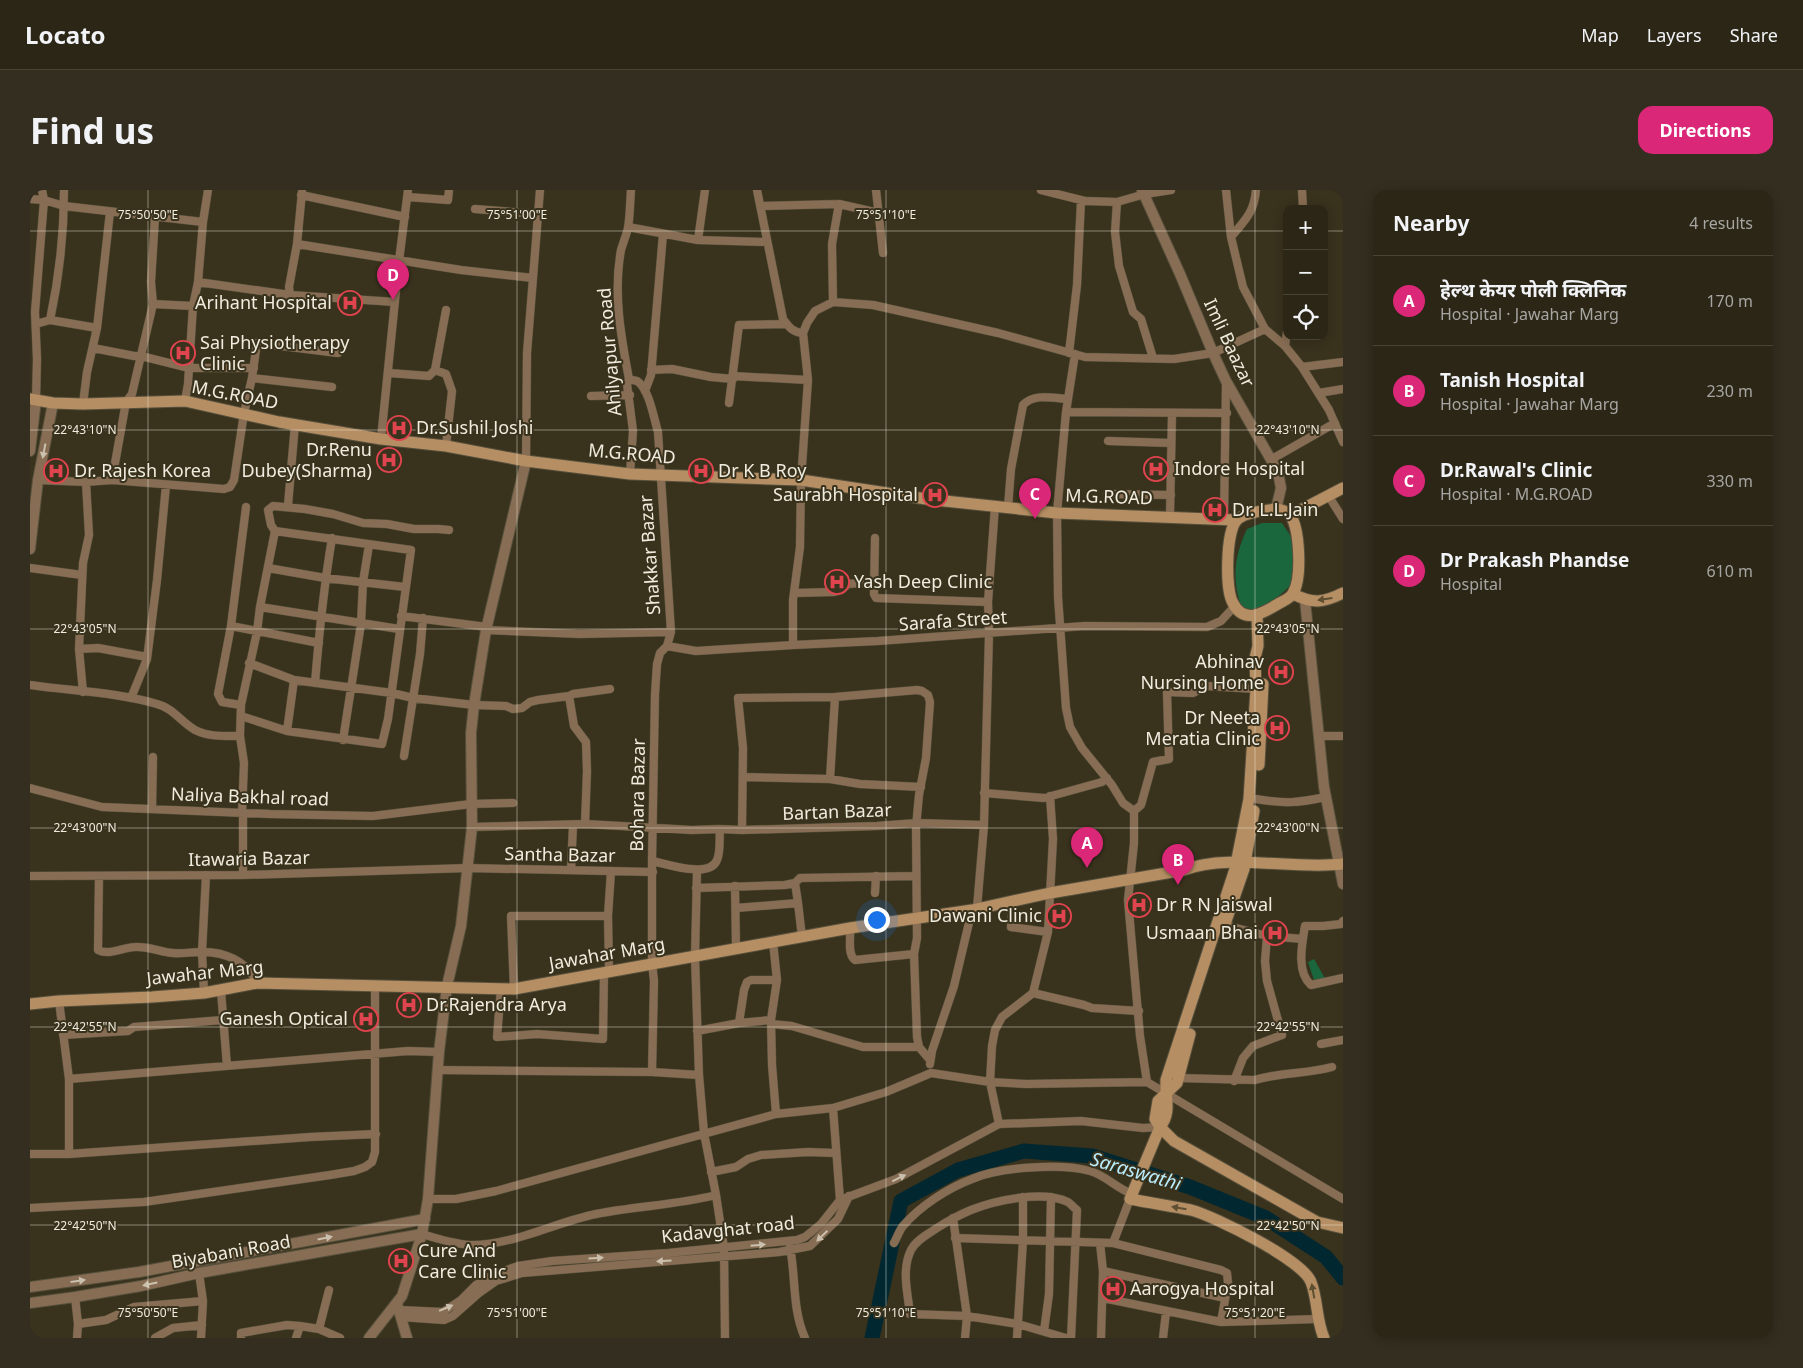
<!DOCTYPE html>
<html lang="en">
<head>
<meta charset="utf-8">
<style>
	:root { --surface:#2b2616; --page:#332e1f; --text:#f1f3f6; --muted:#a6a5a1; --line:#474335; --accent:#db2777 }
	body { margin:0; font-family:"Noto Sans","Noto Sans Devanagari",sans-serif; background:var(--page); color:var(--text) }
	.controls { position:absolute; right:15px; top:15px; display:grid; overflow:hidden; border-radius:10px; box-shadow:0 2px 12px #0003 }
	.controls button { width:45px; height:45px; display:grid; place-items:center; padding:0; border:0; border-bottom:1px solid var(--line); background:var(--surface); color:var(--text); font:25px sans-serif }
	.you { position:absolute; left:846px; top:729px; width:18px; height:18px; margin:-12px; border:4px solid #fff; border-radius:50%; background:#1a73e8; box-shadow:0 0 0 8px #1a73e833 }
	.badge { display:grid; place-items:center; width:32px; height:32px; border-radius:50%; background:var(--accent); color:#fff; font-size:16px; font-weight:700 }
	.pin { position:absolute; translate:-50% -41px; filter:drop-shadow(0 1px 2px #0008) }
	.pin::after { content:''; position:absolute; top:26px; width:18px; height:15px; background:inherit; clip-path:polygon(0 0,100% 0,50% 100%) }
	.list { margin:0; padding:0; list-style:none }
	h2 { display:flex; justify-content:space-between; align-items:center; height:65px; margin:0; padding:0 20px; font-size:21px }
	h2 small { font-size:16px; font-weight:400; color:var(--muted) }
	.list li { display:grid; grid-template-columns:32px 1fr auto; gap:15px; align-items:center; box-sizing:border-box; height:90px; padding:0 20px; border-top:1px solid var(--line) }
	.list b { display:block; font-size:19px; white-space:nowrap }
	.list p { margin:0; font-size:16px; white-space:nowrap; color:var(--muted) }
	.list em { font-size:16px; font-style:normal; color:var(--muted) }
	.icon { flex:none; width:28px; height:28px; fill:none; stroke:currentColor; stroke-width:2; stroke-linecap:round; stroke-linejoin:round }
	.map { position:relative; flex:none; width:1313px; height:1148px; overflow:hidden; border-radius:15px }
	header { display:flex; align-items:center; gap:30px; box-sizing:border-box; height:70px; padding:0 25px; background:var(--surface); border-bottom:1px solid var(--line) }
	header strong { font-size:24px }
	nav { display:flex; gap:28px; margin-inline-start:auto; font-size:18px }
	.intro { display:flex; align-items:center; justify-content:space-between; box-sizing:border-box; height:120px; padding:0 30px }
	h1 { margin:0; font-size:35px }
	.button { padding:12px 22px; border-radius:15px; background:var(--accent); color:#fff; font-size:18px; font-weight:700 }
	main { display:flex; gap:30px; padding:0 30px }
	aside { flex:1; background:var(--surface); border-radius:15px; box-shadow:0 2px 12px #0003 }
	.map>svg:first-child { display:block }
</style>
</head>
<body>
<header>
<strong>Locato</strong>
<nav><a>Map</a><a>Layers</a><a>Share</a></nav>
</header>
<div class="intro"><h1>Find us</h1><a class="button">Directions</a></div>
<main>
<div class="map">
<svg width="1313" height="1148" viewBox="0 0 1313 1148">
	<rect width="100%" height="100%" fill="#39321d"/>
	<path fill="#1a673e" d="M1232,333H1252L1260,345L1266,357L1261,395L1240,414L1224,421L1211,417C1202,387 1204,367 1217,339Z
		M1284,769L1297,792L1286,796L1278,772Z"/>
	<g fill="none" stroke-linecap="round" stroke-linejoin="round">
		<path stroke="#012831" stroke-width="15" d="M842,1148L871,1011L928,980L994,961L1062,966L1160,997L1236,1028L1296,1067L1313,1088"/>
		<defs>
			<path id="minor" d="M727,0L753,129C759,137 762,142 773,143
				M846,0L853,63
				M1011,0L1055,11L1087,12L1115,4L1141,0
				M1196,0L1201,47
				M1226,0C1224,23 1215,30 1201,47L1213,97L1235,139L1255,156L1272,177L1299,220L1313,252
				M1272,0L1273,19
				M271,5L375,27
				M378,7L418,10L419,0
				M0,9L14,10L34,16L173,32
				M1087,12L1085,42L1089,76L1103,122L1111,129L1123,168
				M731,16L809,14L849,23
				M445,19L507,24
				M598,37L668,50L737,52
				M668,50L675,0
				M267,54L431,80L503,88
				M168,92L260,105L365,112
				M260,105L259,97L267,54L272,2
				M803,112L802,54L809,14
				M123,114L163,116
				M20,130L67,138
				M6,134L20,130C29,88 34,43 34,0
				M1255,156L1257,142
				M63,158L104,166H111L159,178H224
				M1039,163L1047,95L1051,10
				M1045,164L1036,222L1027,323L1028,407L1036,518L1040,537L1052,558L1082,595L1093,613L1104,621
				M1272,177L1313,172
				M405,180L416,184L422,201L416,256
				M621,180L642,179L681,187L703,189
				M359,183L399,186L405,180L416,120
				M703,186L778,190
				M222,188L302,197
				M599,189C601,190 604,190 607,191C619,198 624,229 628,242L641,442L637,456L630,463L627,474L625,504L622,671V773L624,791L622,882
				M615,201L621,185L633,44
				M1289,203L1313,199
				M561,206L600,205
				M6,210L7,169L5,122L14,10L12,0
				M155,211L158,194L163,116L168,92L173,32L178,0
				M699,213L709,135L756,134
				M53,214L57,182L67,138L80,22
				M1036,222L1197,223
				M351,249L369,71L378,0
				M1078,251L1141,253
				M1242,269L1305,233
				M496,271L497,163L510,0
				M600,284L603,241L597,194L599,189C591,147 583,103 591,60C593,53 596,46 598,38C600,26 600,13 601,0
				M8,290L56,292L82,290L96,212L102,204L123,114L121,92L125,27
				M82,290L194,299L200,297L204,290L214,223L222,188L227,153L308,163
				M1077,304L1141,305
				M1298,305L1313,329
				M256,317L258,315L265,234
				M978,317L981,279L993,215C1004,203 1023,208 1038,209
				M1140,326L1142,223
				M1194,329L1196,193
				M845,348L844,404L846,408L958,412
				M0,378L52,385
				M238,378L295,388L375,397
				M764,403L804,402L811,400L818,394L844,392
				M230,417L369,439
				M371,426L457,437
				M201,436L289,453
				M456,440L550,444L641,442
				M763,455V410L770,357L771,290L778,190L773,143L777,133L785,121L803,112L843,115L968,143L1055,167L1144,169L1183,163L1235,139
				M637,456L666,461L763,455L848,451L1055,436L1177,437L1191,431L1204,417
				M49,459L68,458L117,467
				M219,473L264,490L362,503L383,508L444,515L476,516L483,519L492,518L500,512L508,510L539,506
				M285,493C289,444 294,396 302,348
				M0,495C41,501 87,502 127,514C143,518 151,532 165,540C179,547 194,546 210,546
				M53,502L49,459L53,373L59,345L56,292
				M101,508L117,469L127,390L136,295
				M211,515L192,512L188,504L201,436L216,317
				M211,526L257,541L352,554L358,529L381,360L245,341
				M257,541L264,490
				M1288,546H1313
				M313,550L331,434L333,392L339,355
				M374,566L390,464L393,428
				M713,587L800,589L830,594L891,597
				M800,589L805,507
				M0,598L72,617L240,624L343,626L441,614L483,613
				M954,603L1014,608L1072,592L1077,588
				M1226,609C1255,614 1267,613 1296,607
				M122,619L123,567
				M213,622V685
				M212,623L214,573L210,546L211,515L227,442L230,417L245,341L241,335L238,320L243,316L275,319L303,324L333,333L357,334L384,339H408L419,340
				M555,634L557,581L556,552L544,536L539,506L543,504L580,499
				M442,637L555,634L662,640L690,639L712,640L847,636L887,633L954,635
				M712,640L713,558L708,508L805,507L887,500L892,501L898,505L900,512L896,568L889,605L886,637L887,748L884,764L887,847L889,857L900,870
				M622,671C637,674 680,689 687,670C691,661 689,648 690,639
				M541,680L543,635
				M667,681L665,767L669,885L674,943L686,1005L694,1058L695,1148
				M0,686L213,685L438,678L623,682
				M69,686L68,760C79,766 94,757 105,757C119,756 130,762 143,763C152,764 161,762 170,762C194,761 217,771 227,793
				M705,696L706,758
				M666,698L755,695L765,693L770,688L886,686
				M845,703L846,686
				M983,712L981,737L1018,742
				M768,713L772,747
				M706,718L768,713L765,693
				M947,718L954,635L959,444L958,412L965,316
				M1313,731L1311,734L1293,736H1275C1272,754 1266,782 1281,795L1313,788
				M1195,735L1237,746L1273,749
				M820,738C821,748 817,764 825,770L884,764
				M743,752L747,790L741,830L742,875L746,924
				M579,782L578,726L581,681
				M471,798L467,847L507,844L573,849L574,783
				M484,799L481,726H578
				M191,801L197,876
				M174,803L172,762L176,685
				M1003,803L1054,815L1062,818L1109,821
				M29,811L39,889V964
				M741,830L709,833L714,800L717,792L721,790H747
				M741,834L762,836L833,857H889
				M667,841L709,833
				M33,845L98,841L104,837L193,830
				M1291,854L1313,850
				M900,874L902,861L924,796L942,720
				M407,880L622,882L669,885
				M1148,888L1225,890C1250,882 1277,884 1302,877
				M39,889L378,861L409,862
				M1204,891L1213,868L1223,856L1252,845L1237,791L1235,771L1237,746
				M1117,892L1110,846L1098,710L1104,653V621L1111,615L1123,572L1139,569L1137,502L1163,503L1176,496L1226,499
				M803,918L810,1010
				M969,934L960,892L962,856L965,840L972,827L1003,803L1018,742L1023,649L1020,606
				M0,964H39L280,947L346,944
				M681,982L706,977L718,969L731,965L778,962L805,963
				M398,1009H426L466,1001L746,924L803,918L856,902L901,883L960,892L996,894L1117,892L1313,1009
				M0,1018L114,1012L300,985L324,981L335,977L342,972L345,962V797
				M923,1028L937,1126L935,1148
				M392,1044C408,1049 424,1054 440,1055C481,1056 526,1032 566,1024C606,1016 647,1015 686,1005
				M925,1048L1083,1053L1191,1080L1197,1083L1198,1093L1191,1132L1073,1108
				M864,1053C867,1048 869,1041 873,1036C890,1016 918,998 942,989C970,977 1031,973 1060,981C1075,985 1085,997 1100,1003L1105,1000
				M1070,1053L1073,1081L1071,1148
				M1083,1053L1100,1009
				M760,1057C766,1088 762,1119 775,1148
				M1073,1081L1195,1108
				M169,1083L173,1111L171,1148
				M45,1107L48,1134L47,1148
				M369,1120L413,1122L431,1110L446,1095L463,1085L488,1076L522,1071L638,1063L767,1050L775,1047L791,1034L810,1010L866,989L969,934L1051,931L1113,938L1130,937
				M371,1127L414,1130L423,1126L449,1103L466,1091L492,1083L749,1062L780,1056L808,1029L819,1006
				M1191,1132L1288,1129
				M48,1134L76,1130L104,1117L173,1111
				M289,1139L299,1100
				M1014,1141L1019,1104L1021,1007
				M125,1148L143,1138L172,1135
				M211,1148V1143L257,1135L270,1136L289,1139L310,1148
				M266,1148L270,1136
				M987,1148L993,1050V1007
				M1036,1148L988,1134L937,1126L880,1124C878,1104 871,1080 881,1060C886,1050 898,1044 907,1038C918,1031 929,1025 941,1020C966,1010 1013,1000 1038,1012C1041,1014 1044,1018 1047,1020L1041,1148
				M1133,1148L1136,1122"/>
			<path id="tertiary" d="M1112,0L1150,84L1183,163L1196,191L1248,282L1251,298L1246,319
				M0,261L6,210
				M0,359L8,290L23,213
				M1275,410L1294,597L1313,694
				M0,1097L109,1082L395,1029
				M0,1113L45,1107L111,1096L169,1083L392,1044
				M367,1114L377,1148
				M339,1148L372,1106L392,1044L398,1009L409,862L417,796L431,736L442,637L441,543L444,515L456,440L496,271"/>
			<path id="secondary" d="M0,209L23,213L53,214L155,211L249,232L351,249L416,256L496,271L600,284L771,290L896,309L1027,323L1206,330
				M1246,319C1251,320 1256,320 1260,325C1270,338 1272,389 1263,403C1261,408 1253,411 1248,414C1233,423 1214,435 1203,413C1195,400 1196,343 1206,331C1212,323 1236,320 1246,319Z
				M1261,325L1313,298
				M1263,404C1283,414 1293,413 1313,403
				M1227,426L1228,456L1225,468L1226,499L1219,609L1205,679L1136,890C1135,907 1142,923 1130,937L1100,1009C1120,1013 1141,1016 1161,1020C1184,1026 1273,1070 1281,1092C1288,1110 1286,1130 1294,1148
				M1229,575L1233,494
				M1196,731L1214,679L1224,621
				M0,814L29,811L122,807L174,803L227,793L484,799L820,738L942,720L1020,703L1154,680C1200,663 1263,680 1313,674
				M1160,844L1147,893L1128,911L1125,929L1130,937L1144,951L1287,1032L1313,1038"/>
		</defs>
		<use href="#minor" stroke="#56503c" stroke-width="9"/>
		<use href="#tertiary" stroke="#56503c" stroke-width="12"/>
		<use href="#secondary" stroke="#56503c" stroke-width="13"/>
		<use href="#minor" stroke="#876d53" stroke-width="8"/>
		<use href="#tertiary" stroke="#876d53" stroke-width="10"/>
		<use href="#secondary" stroke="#b68e63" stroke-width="11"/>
	</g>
	<defs><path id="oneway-solid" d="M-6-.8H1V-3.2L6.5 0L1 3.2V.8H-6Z" transform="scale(1.25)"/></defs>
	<g fill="#cbc0ad">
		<use href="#oneway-solid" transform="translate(14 261) rotate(101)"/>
		<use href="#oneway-solid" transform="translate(869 988) rotate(-26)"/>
		<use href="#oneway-solid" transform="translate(792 1046) rotate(136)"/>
		<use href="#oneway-solid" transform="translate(295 1048) rotate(-11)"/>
		<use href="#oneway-solid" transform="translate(728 1055) rotate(-5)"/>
		<use href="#oneway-solid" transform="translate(566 1068) rotate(-4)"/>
		<use href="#oneway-solid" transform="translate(634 1071) rotate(177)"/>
		<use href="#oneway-solid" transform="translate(48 1091) rotate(-8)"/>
		<use href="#oneway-solid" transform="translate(120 1094) rotate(168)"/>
		<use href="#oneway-solid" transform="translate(416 1118) rotate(-23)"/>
	</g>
	<g fill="#5e4e32">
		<use href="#oneway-solid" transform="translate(1295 409) rotate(172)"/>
		<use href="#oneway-solid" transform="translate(1149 1018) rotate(-170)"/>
		<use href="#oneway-solid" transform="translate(1283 1101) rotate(-100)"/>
	</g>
	<path fill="none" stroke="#f0ecde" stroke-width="1" stroke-opacity="0.45" d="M118,0V1148M487,0V1148M856,0V1148M1225,0V1148M0,41H1257M1294,41H1313M0,240H1313M0,439H1313M0,638H1313M0,837H1313M0,1035H1313"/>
	<defs>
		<symbol id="hospital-ring" viewBox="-11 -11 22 22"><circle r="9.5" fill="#39321d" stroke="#e0444e" stroke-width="1.5"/><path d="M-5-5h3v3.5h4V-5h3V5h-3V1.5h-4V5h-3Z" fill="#e0444e"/></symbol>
	</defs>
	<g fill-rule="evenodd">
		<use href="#hospital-ring" x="306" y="99" width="28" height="28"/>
		<use href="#hospital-ring" x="139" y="149" width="28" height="28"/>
		<use href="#hospital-ring" x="355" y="224" width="28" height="28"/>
		<use href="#hospital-ring" x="345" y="256" width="28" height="28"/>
		<use href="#hospital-ring" x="1112" y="265" width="28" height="28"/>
		<use href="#hospital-ring" x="12" y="267" width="28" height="28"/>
		<use href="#hospital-ring" x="657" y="267" width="28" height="28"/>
		<use href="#hospital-ring" x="891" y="291" width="28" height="28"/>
		<use href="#hospital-ring" x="1171" y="306" width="28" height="28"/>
		<use href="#hospital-ring" x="793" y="378" width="28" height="28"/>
		<use href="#hospital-ring" x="1237" y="468" width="28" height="28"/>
		<use href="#hospital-ring" x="1233" y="524" width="28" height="28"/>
		<use href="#hospital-ring" x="1095" y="701" width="28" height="28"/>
		<use href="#hospital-ring" x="1015" y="712" width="28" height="28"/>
		<use href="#hospital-ring" x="1231" y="729" width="28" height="28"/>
		<use href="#hospital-ring" x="365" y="801" width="28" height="28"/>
		<use href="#hospital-ring" x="322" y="815" width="28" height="28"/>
		<use href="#hospital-ring" x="357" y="1057" width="28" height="28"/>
		<use href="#hospital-ring" x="1069" y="1085" width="28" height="28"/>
	</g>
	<g text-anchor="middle" stroke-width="4" stroke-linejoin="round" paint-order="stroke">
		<g font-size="18" fill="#f0ecde" stroke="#39321d" text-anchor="start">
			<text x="302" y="119" text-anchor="end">Arihant Hospital</text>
			<text x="170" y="159">Sai Physiotherapy<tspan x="170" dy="21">Clinic</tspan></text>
			<text x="386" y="244">Dr.Sushil Joshi</text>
			<text x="342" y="266" text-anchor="end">Dr.Renu<tspan x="342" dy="21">Dubey(Sharma)</tspan></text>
			<text x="1144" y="285">Indore Hospital</text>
			<text x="44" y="287">Dr. Rajesh Korea</text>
			<text x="688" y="287">Dr K B Roy</text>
			<text x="888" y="311" text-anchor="end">Saurabh Hospital</text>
			<text x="1202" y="326">Dr. L.L.Jain</text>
			<text x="824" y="398">Yash Deep Clinic</text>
			<text x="1234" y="478" text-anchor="end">Abhinav<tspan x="1234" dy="21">Nursing Home</tspan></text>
			<text x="1230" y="534" text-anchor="end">Dr Neeta<tspan x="1230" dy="21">Meratia Clinic</tspan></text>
			<text x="1126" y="721">Dr R N Jaiswal</text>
			<text x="1012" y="732" text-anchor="end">Dawani Clinic</text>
			<text x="1228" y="749" text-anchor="end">Usmaan Bhai</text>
			<text x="396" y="821">Dr.Rajendra Arya</text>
			<text x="318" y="835" text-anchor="end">Ganesh Optical</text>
			<text x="388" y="1067">Cure And<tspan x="388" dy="21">Care Clinic</tspan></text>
			<text x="1100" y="1105">Aarogya Hospital</text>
		</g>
		<g font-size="18" fill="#f0ecde" stroke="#39321d">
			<text transform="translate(1199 153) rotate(65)" y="6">Imli Baazar</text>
			<text transform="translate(580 162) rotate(-95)" y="6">Ahilyapur Road</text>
			<text transform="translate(205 205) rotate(11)" y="6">M.G.ROAD</text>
			<text transform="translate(602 264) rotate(5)" y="6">M.G.ROAD</text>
			<text transform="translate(1079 307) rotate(2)" y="6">M.G.ROAD</text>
			<text transform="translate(620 365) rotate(-94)" y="6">Shakkar Bazar</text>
			<text transform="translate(923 431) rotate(-4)" y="6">Sarafa Street</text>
			<text transform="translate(608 605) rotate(-89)" y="6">Bohara Bazar</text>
			<text transform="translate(220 607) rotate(2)" y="6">Naliya Bakhal road</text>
			<text transform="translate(807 622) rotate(-2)" y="6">Bartan Bazar</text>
			<text transform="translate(530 665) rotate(1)" y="6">Santha Bazar</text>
			<text transform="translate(219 669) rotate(-1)" y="6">Itawaria Bazar</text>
			<text transform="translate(577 764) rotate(-10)" y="6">Jawahar Marg</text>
			<text transform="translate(175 783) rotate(-6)" y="6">Jawahar Marg</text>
			<text transform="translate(698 1040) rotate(-6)" y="6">Kadavghat road</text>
			<text transform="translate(201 1062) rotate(-10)" y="6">Biyabani Road</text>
		</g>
		<g font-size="19" font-style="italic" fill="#baeefd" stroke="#39321d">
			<text transform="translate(1106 981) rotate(16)" y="7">Saraswathi</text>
		</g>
	</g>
	<g font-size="12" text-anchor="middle" fill="#f0ecde" stroke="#39321d" stroke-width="4" stroke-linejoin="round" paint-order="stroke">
		<text x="118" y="29">75°50'50"E</text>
		<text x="487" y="29">75°51'00"E</text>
		<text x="856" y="29">75°51'10"E</text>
		<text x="55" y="244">22°43'10"N</text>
		<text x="1258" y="244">22°43'10"N</text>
		<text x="55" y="443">22°43'05"N</text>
		<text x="1258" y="443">22°43'05"N</text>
		<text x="55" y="642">22°43'00"N</text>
		<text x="1258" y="642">22°43'00"N</text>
		<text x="55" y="841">22°42'55"N</text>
		<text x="1258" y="841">22°42'55"N</text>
		<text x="55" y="1040">22°42'50"N</text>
		<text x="1258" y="1040">22°42'50"N</text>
		<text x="118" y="1127">75°50'50"E</text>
		<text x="487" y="1127">75°51'00"E</text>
		<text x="856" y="1127">75°51'10"E</text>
		<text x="1225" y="1127">75°51'20"E</text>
	</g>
</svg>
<div class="controls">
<button>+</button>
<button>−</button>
<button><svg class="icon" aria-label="locate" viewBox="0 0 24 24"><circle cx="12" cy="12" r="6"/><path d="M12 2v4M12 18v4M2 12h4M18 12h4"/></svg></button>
</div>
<div class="you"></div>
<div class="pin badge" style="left:1057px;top:678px">A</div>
<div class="pin badge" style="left:1148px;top:695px">B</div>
<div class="pin badge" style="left:1005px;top:329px">C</div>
<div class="pin badge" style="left:363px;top:110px">D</div>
</div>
<aside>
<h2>Nearby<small>4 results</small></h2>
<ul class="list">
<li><span class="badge">A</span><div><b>हेल्थ केयर पोली क्लिनिक</b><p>Hospital · Jawahar Marg</p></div><em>170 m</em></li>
<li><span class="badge">B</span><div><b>Tanish Hospital</b><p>Hospital · Jawahar Marg</p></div><em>230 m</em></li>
<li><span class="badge">C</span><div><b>Dr.Rawal's Clinic</b><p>Hospital · M.G.ROAD</p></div><em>330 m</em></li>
<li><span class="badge">D</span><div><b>Dr Prakash Phandse</b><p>Hospital</p></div><em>610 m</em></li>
</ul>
</aside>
</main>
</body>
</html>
